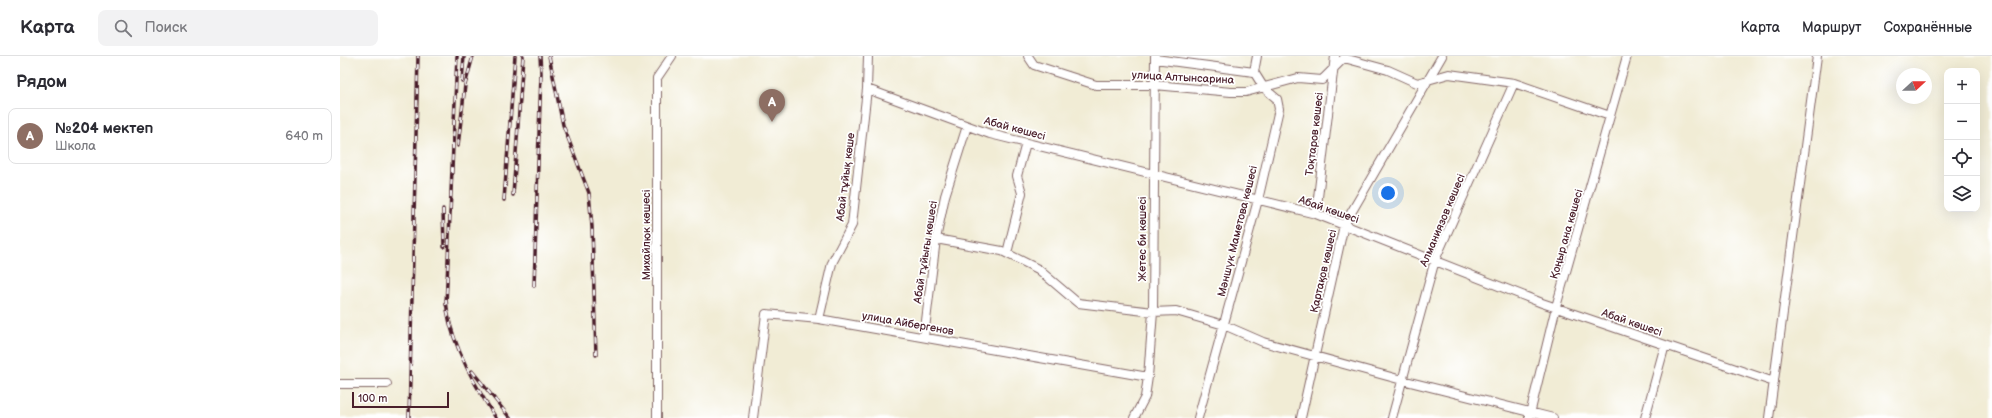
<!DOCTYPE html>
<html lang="ru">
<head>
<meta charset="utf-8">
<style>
	:root { --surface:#fff; --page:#f2f2f3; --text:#2b2b33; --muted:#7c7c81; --line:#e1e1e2; --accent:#2563eb }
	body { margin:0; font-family:"Balsamiq Sans",sans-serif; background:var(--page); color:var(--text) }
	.controls { position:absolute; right:12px; top:12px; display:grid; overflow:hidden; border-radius:8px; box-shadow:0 4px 16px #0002 }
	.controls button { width:36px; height:36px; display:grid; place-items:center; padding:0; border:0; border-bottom:1px solid var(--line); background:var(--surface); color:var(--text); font:20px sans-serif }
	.compass { position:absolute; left:1556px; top:12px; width:36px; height:36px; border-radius:50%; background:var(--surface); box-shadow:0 4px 16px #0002; rotate:69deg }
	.scale { position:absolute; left:12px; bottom:10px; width:97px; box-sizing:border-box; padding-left:4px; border:2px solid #4a1f2b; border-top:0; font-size:11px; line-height:14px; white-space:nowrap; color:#4a1f2b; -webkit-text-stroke:3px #fff; paint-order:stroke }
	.you { position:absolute; left:1048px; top:137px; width:14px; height:14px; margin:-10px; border:3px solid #fff; border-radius:50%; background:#1a73e8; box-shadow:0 0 0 6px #1a73e833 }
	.badge { display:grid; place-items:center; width:26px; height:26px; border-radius:50%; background:var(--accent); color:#fff; font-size:13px; font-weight:700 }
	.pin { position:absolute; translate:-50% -33px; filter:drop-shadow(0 1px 2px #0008) }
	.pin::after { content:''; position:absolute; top:21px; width:14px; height:12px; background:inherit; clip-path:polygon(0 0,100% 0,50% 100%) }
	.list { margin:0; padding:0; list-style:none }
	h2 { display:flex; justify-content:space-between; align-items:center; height:52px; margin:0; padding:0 16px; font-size:17px }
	h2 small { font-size:13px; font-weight:400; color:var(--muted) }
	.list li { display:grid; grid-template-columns:26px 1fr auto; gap:12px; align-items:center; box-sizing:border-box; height:56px; margin:0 8px 8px; padding:0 8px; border:1px solid var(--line); border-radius:8px }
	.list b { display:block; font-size:15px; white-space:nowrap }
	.list p { margin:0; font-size:13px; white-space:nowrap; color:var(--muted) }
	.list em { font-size:13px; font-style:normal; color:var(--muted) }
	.icon { flex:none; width:22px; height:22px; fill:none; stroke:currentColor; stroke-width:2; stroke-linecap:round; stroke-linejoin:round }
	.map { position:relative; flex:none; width:1652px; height:362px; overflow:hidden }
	header { display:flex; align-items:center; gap:24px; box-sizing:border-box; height:56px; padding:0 20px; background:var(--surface); border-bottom:1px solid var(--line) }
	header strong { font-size:19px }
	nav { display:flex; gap:22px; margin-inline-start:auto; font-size:14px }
	.search { width:280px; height:36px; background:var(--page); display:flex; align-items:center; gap:10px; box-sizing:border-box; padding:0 14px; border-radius:8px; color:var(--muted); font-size:15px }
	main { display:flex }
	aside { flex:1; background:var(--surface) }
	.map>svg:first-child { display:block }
</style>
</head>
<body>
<header>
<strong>Карта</strong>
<div class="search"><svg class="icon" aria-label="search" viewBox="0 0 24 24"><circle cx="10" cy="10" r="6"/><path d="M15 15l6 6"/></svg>Поиск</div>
<nav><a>Карта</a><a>Маршрут</a><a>Сохранённые</a></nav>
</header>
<main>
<aside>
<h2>Рядом<small></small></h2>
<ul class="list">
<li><span class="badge" style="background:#8d6e63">A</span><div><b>№204 мектеп</b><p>Школа</p></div><em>640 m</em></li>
</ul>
</aside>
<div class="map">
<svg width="1652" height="362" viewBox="0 0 1652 362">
	<rect width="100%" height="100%" fill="#fff"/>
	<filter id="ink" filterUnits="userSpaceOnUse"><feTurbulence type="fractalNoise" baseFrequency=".025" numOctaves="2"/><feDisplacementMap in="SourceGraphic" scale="8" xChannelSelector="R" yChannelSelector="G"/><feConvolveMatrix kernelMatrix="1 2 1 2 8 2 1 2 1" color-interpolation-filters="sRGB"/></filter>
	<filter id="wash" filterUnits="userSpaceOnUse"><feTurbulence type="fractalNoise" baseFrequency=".012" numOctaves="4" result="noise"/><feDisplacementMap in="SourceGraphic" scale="16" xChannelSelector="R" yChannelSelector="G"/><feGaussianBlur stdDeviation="0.9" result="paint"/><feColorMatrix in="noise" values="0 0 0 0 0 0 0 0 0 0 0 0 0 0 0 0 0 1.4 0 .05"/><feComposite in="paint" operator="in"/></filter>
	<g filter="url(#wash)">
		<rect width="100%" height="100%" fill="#f1ecd5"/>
	</g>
	<g filter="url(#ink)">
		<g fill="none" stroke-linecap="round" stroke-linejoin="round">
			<defs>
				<path id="minor" d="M688,0L694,9L756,29H815L891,36H906L958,22L982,24L1004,2L1048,14L1077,27L1109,18L1174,27L1270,60
					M815,3L914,16
					M527,33L650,78L976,158L1202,247L1434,326
					M976,158L995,0
					M596,183L662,195L698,213L738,247L813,256L836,255L884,269L923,286L1062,324L1213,362
					M667,197L682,137L677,120L686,87
					M479,263L492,207L512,169L527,33L528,0
					M584,281L596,183L605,140L627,70
					M0,328H47
					M317,362V22L332,0
					M413,362L426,258L479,263L808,321
					M794,362L805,341L808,321L813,256L815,0
					M858,362L918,144L939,53L937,43L924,32L914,16L917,0
					M961,362L1004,169L1102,0
					M1052,362L1095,204L1174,27
					M1189,362L1216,251L1287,0
					M1305,362L1325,289
					M1429,362L1477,0"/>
			</defs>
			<use href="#minor" stroke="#846766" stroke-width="10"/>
			<use href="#minor" stroke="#fff" stroke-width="8"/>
			<defs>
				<path id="rail" d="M209,0L223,69L249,137L252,171L256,299
					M122,25L124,0
					M118,90L125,29L133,0
					M173,139L183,0
					M164,144L175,0
					M103,153L104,191
					M194,230L201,17L200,0
					M106,243C108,282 135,330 156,362
					M106,249L117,0
					M132,315L170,362
					M69,362L78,0"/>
			</defs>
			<use href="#rail" stroke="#4a1f2b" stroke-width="3.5"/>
			<use href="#rail" stroke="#fff" stroke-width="2" stroke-dasharray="6" stroke-linecap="butt"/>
		</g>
	</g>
	<g text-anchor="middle" stroke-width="3.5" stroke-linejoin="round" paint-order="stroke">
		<g font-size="11" fill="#4a1f2b" stroke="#fff">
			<text transform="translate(843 21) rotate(3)" y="4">улица Алтынсарина</text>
			<text transform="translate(675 72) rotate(15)" y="4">Абай көшесі</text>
			<text transform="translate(974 78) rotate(-83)" y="4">Тоқтаров көшесі</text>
			<text transform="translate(505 121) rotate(-83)" y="4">Абай тұйық көше</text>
			<text transform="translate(989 153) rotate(19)" y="4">Абай көшесі</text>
			<text transform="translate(1102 164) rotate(-67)" y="4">Алманиязов көшесі</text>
			<text transform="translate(897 175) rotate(-76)" y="4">Мәншүк Маметова көшесі</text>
			<text transform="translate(1226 178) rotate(-74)" y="4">Қоңыр ана көшесі</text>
			<text transform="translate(306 179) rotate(-90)" y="4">Михайлюк көшесі</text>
			<text transform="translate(802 183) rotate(-90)" y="4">Жетес би көшесі</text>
			<text transform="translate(585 196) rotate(-81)" y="4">Абай тұйығы көшесі</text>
			<text transform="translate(983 215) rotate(-77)" y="4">Қартақов көшесі</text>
			<text transform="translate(1292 266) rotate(19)" y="4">Абай көшесі</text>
			<text transform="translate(568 267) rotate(10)" y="4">улица Айбергенов</text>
		</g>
	</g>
</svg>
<div class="controls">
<button>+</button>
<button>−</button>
<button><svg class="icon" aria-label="locate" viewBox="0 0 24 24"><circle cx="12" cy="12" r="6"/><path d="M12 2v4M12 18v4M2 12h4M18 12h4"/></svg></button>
<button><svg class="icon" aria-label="layers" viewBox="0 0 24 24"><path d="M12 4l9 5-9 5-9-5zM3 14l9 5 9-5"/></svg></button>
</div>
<svg class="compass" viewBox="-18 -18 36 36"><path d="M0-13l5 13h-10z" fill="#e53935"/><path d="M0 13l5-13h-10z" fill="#7c7c81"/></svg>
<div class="scale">100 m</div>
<div class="you"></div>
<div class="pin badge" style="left:432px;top:66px;background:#8d6e63">A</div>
</div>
</main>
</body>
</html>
